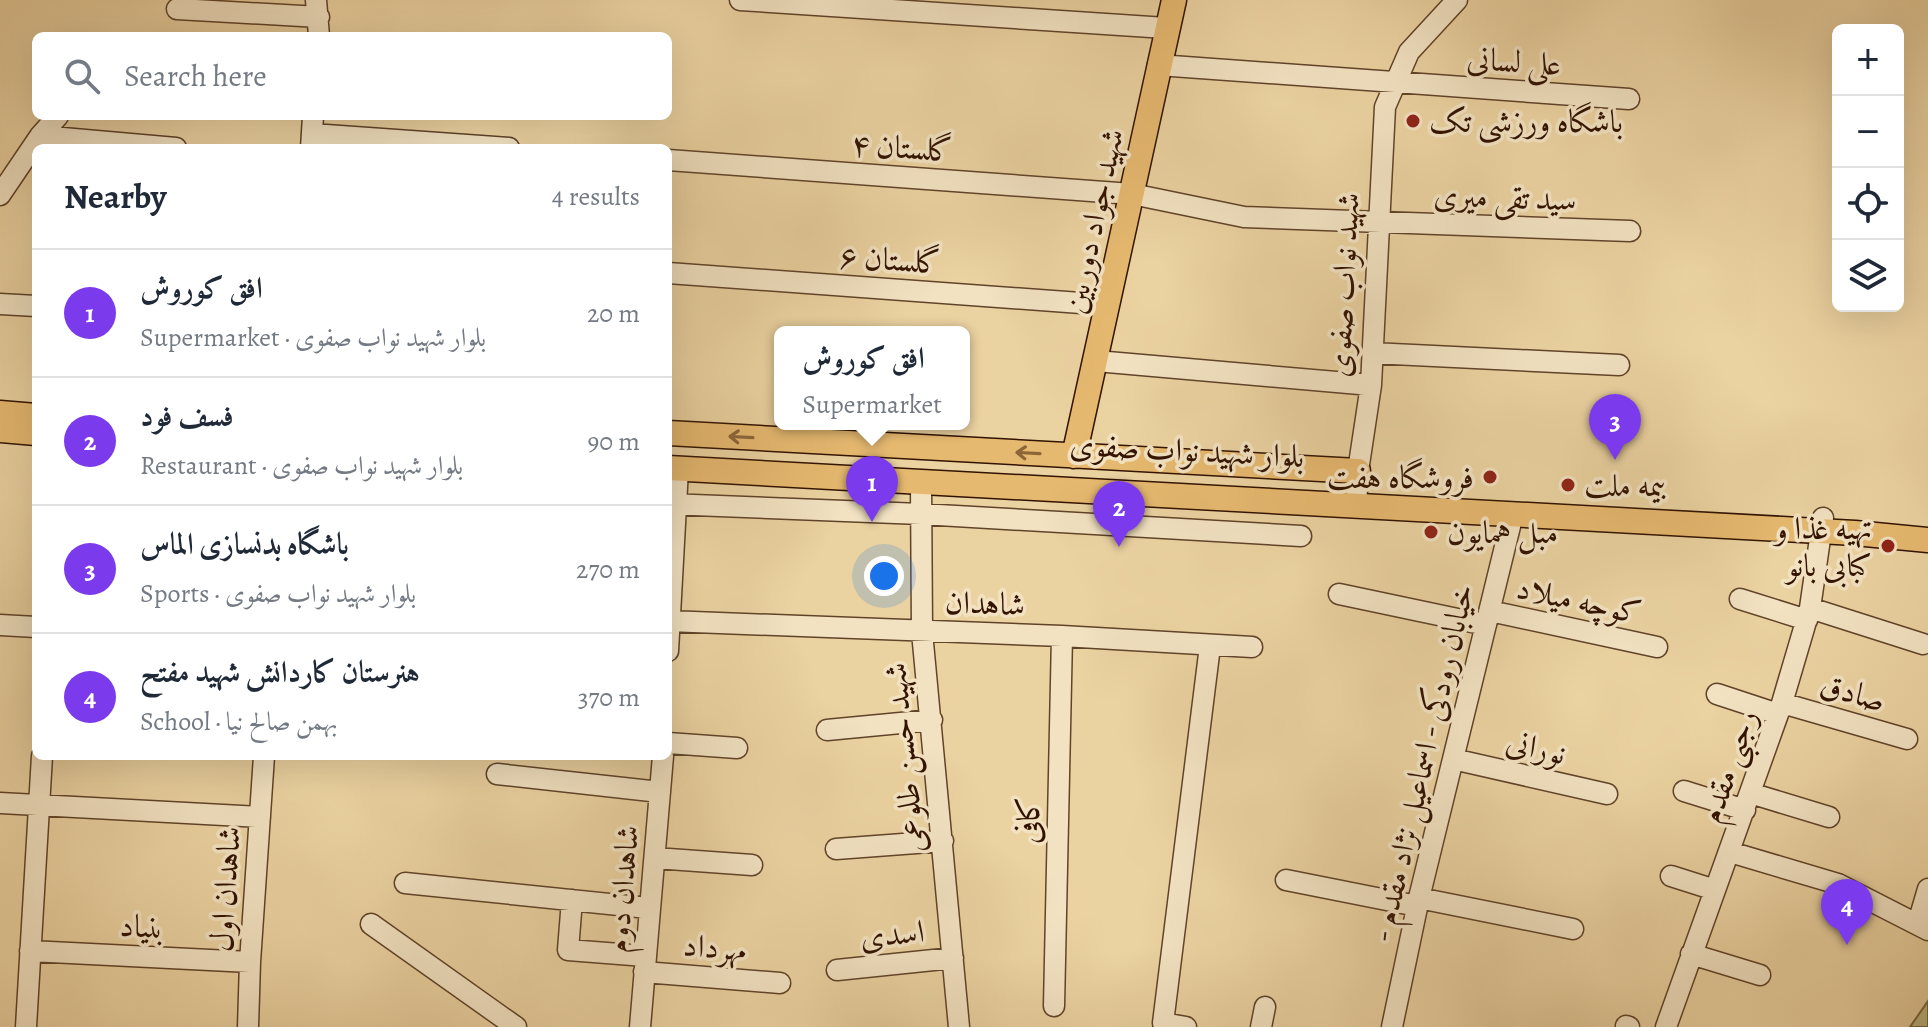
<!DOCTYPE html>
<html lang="en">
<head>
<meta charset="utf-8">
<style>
	:root { --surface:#fff; --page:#f2f2f3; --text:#1f2937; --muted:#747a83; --line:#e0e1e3; --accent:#7c3aed }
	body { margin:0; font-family:Alegreya,Amiri,serif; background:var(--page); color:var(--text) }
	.controls { position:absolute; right:24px; top:24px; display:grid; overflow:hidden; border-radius:12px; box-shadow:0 8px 32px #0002 }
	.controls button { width:72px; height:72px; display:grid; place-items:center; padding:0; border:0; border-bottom:2px solid var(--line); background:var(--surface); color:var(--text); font:40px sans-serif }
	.you { position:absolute; left:884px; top:576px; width:28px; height:28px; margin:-20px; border:6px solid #fff; border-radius:50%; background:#1a73e8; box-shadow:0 0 0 12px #1a73e833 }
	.badge { display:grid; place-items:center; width:52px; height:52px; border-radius:50%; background:var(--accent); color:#fff; font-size:26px; font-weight:700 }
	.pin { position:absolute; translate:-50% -66px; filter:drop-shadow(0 2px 4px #0008) }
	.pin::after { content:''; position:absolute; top:42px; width:28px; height:24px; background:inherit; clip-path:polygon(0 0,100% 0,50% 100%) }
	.popup { position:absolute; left:774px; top:326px; width:196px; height:104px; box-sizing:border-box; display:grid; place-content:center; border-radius:12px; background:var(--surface); filter:drop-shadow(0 2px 6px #0005); font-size:26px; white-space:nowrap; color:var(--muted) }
	.popup b { font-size:30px; color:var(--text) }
	.popup::after { content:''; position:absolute; left:50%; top:100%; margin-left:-16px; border:16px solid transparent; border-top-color:var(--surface) }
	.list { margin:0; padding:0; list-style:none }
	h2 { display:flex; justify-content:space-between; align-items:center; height:104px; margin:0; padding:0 32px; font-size:34px }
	h2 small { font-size:26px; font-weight:400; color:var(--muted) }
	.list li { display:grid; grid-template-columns:52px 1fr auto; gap:24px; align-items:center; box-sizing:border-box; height:128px; padding:0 32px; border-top:2px solid var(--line) }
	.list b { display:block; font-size:30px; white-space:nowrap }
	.list p { margin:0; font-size:26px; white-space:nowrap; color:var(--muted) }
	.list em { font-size:26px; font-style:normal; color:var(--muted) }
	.icon { flex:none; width:44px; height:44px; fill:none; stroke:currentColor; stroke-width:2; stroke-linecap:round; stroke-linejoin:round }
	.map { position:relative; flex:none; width:1928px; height:1027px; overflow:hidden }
	.search { position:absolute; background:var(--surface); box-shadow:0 8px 32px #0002; left:32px; top:32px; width:640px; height:88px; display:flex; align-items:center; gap:20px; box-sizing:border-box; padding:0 28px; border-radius:12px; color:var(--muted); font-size:30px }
	.panel { position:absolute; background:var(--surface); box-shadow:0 8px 32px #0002; left:32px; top:144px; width:640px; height:616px; border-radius:12px }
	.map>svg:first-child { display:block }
</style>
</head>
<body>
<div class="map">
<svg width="1928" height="1027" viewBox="0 0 1928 1027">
	<rect width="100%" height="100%" fill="#ebd2a1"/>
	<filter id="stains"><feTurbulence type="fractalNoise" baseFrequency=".0025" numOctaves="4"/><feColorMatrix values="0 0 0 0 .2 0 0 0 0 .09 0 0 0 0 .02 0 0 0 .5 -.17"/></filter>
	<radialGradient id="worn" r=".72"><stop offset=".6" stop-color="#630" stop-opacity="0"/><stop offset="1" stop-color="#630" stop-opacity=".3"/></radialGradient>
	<path fill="#bcba81" stroke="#776641" stroke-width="2" d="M1928,1001V1027H1910Z"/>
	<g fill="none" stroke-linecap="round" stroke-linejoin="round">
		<defs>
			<path id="minor" d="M316,0L319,36
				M740,0L1166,28
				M177,9L319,17
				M1158,65L1629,99
				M312,134L509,148
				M40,136L176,148
				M311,148L313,116
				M668,160L1132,194L1244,217L1630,231
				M0,195L40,136L58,116
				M668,273L1108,305
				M0,304L36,306
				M1372,353L1619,365
				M1096,361L1371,385
				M921,482L922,632L959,1027
				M668,504L921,514L1301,536
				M1356,506L1358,471L1371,385L1385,107L1409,52L1457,0
				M1339,594L1486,625
				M1740,599L1807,620
				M1810,608L1923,644
				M1490,611L1657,647
				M668,621L1062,636L1252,647
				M0,625L36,627
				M668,651L678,469
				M1717,694L1778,714
				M1782,703L1907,739
				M827,730L932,720
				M668,743L737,748
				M1453,759L1607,794
				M497,774L660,792
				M1684,791L1745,810
				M1750,793L1829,817
				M0,803L260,817
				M836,849L943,841
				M1730,852L1838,884L1928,930
				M655,858L752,865
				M1671,876L1715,890
				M1286,880L1417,906
				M405,883L648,908
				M1419,898L1573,929
				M572,900L568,950L645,956
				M1918,923L1928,889
				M371,924L516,1027
				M30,951L250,962
				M1691,954L1760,975
				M837,970L953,958
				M644,972L780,983
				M1054,1006L1062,636
				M1626,1026L1629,1027
				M26,1027L42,756
				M248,1027L250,962L264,756
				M640,1027L663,756
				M1186,1027L1163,1023L1210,646
				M1261,1027L1265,1007
				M1392,1027L1419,898L1513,514
				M1666,1027L1782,703L1810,608L1823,518"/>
			<path id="major" d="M0,413L36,416
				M0,430L36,433
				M668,433L1358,471
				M1074,456L1174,0
				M668,468L1855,533L1928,540"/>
		</defs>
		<use href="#minor" stroke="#604329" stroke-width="23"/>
		<use href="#major" stroke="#321301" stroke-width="27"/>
		<use href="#minor" stroke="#f2e2c2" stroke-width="20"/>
		<use href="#major" stroke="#e6b970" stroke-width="24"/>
	</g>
	<defs><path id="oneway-shaft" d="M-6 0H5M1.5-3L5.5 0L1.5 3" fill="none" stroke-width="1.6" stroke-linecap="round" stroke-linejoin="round" transform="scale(2)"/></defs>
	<g stroke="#8c6638">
		<use href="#oneway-shaft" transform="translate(741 437) rotate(-177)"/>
		<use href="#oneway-shaft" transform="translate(1028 453) rotate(-177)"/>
	</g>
	<g fill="#8f2418" stroke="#f2e2c2" stroke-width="3">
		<circle cx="1413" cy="121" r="8"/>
		<circle cx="1490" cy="477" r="8"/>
		<circle cx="1568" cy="485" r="8"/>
		<circle cx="1431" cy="532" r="8"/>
		<circle cx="1888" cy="546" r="8"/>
	</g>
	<g text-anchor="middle" stroke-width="7" stroke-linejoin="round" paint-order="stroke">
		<g font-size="32" fill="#321301" stroke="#f2e2c2">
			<text transform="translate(1514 61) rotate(4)" y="11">علی لسانی</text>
			<text transform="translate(902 147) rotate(4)" y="11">گلستان ۴</text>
			<text transform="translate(1505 197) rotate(2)" y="11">سید تقی میری</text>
			<text transform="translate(1093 221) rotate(-78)" y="11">شهید جواد دوربین</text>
			<text transform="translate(890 259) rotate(4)" y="11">گلستان ۶</text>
			<text transform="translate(1343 285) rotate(-87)" y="11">شهید نواب صفوی</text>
			<text transform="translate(1187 450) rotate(3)" y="11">بلوار شهید نواب صفوی</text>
			<text transform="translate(1579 600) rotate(12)" y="11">کوچه میلاد</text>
			<text transform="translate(985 603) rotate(2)" y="11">شاهدان</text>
			<text transform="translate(1853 692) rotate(16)" y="11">صادق</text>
			<text transform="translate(1536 747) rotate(13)" y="11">نورانی</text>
			<text transform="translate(904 758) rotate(-96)" y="11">شهید حسن طلوعی</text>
			<text transform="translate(1422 763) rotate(-77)" y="11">- خیابان رودکی - اسماعیل نژاد مقدم</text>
			<text transform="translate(1728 766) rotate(-71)" y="11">رجبی مقدم</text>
			<text transform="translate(1028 820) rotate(-89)" y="11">کافی</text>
			<text transform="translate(225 889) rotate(-86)" y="11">شاهدان اول</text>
			<text transform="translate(622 889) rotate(-85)" y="11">شاهدان دوم</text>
			<text transform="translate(142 926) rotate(3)" y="11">بنیاد</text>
			<text transform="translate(892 934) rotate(-6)" y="11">اسدی</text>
			<text transform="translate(715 947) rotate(5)" y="11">مهرداد</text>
		</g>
		<g font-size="32" fill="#321301" stroke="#f2e2c2" text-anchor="start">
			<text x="1429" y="132">باشگاه ورزشی تک</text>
			<text x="1474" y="488" text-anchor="end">فروشگاه هفت</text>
			<text x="1584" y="496">بیمه ملت</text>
			<text x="1872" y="539" text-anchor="end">تهیه غذا و<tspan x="1872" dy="37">کبابی بانو</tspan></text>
			<text x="1447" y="543">مبل همایون</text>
		</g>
	</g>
	<rect width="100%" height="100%" filter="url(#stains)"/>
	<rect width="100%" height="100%" fill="url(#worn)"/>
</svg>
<div class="controls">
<button>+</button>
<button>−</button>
<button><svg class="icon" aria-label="locate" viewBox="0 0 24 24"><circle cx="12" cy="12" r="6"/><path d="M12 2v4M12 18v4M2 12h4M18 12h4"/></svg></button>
<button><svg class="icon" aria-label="layers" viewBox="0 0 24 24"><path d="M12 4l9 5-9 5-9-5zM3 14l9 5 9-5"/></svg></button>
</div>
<div class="you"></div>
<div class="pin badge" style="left:872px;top:522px">1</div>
<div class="popup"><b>افق کوروش</b>Supermarket</div>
<div class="pin badge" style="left:1119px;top:547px">2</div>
<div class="pin badge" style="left:1615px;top:460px">3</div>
<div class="pin badge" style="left:1847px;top:945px">4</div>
<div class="search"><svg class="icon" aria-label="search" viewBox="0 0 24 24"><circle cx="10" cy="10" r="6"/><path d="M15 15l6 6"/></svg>Search here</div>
<section class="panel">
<h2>Nearby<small>4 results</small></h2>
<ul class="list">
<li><span class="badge">1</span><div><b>افق کوروش</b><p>Supermarket · بلوار شهید نواب صفوی</p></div><em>20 m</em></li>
<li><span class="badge">2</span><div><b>فسف فود</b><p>Restaurant · بلوار شهید نواب صفوی</p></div><em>90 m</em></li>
<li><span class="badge">3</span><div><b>باشگاه بدنسازی الماس</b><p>Sports · بلوار شهید نواب صفوی</p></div><em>270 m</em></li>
<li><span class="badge">4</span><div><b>هنرستان کاردانش شهید مفتح</b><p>School · بهمن صالح نیا</p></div><em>370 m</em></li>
</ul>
</section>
</div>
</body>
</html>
